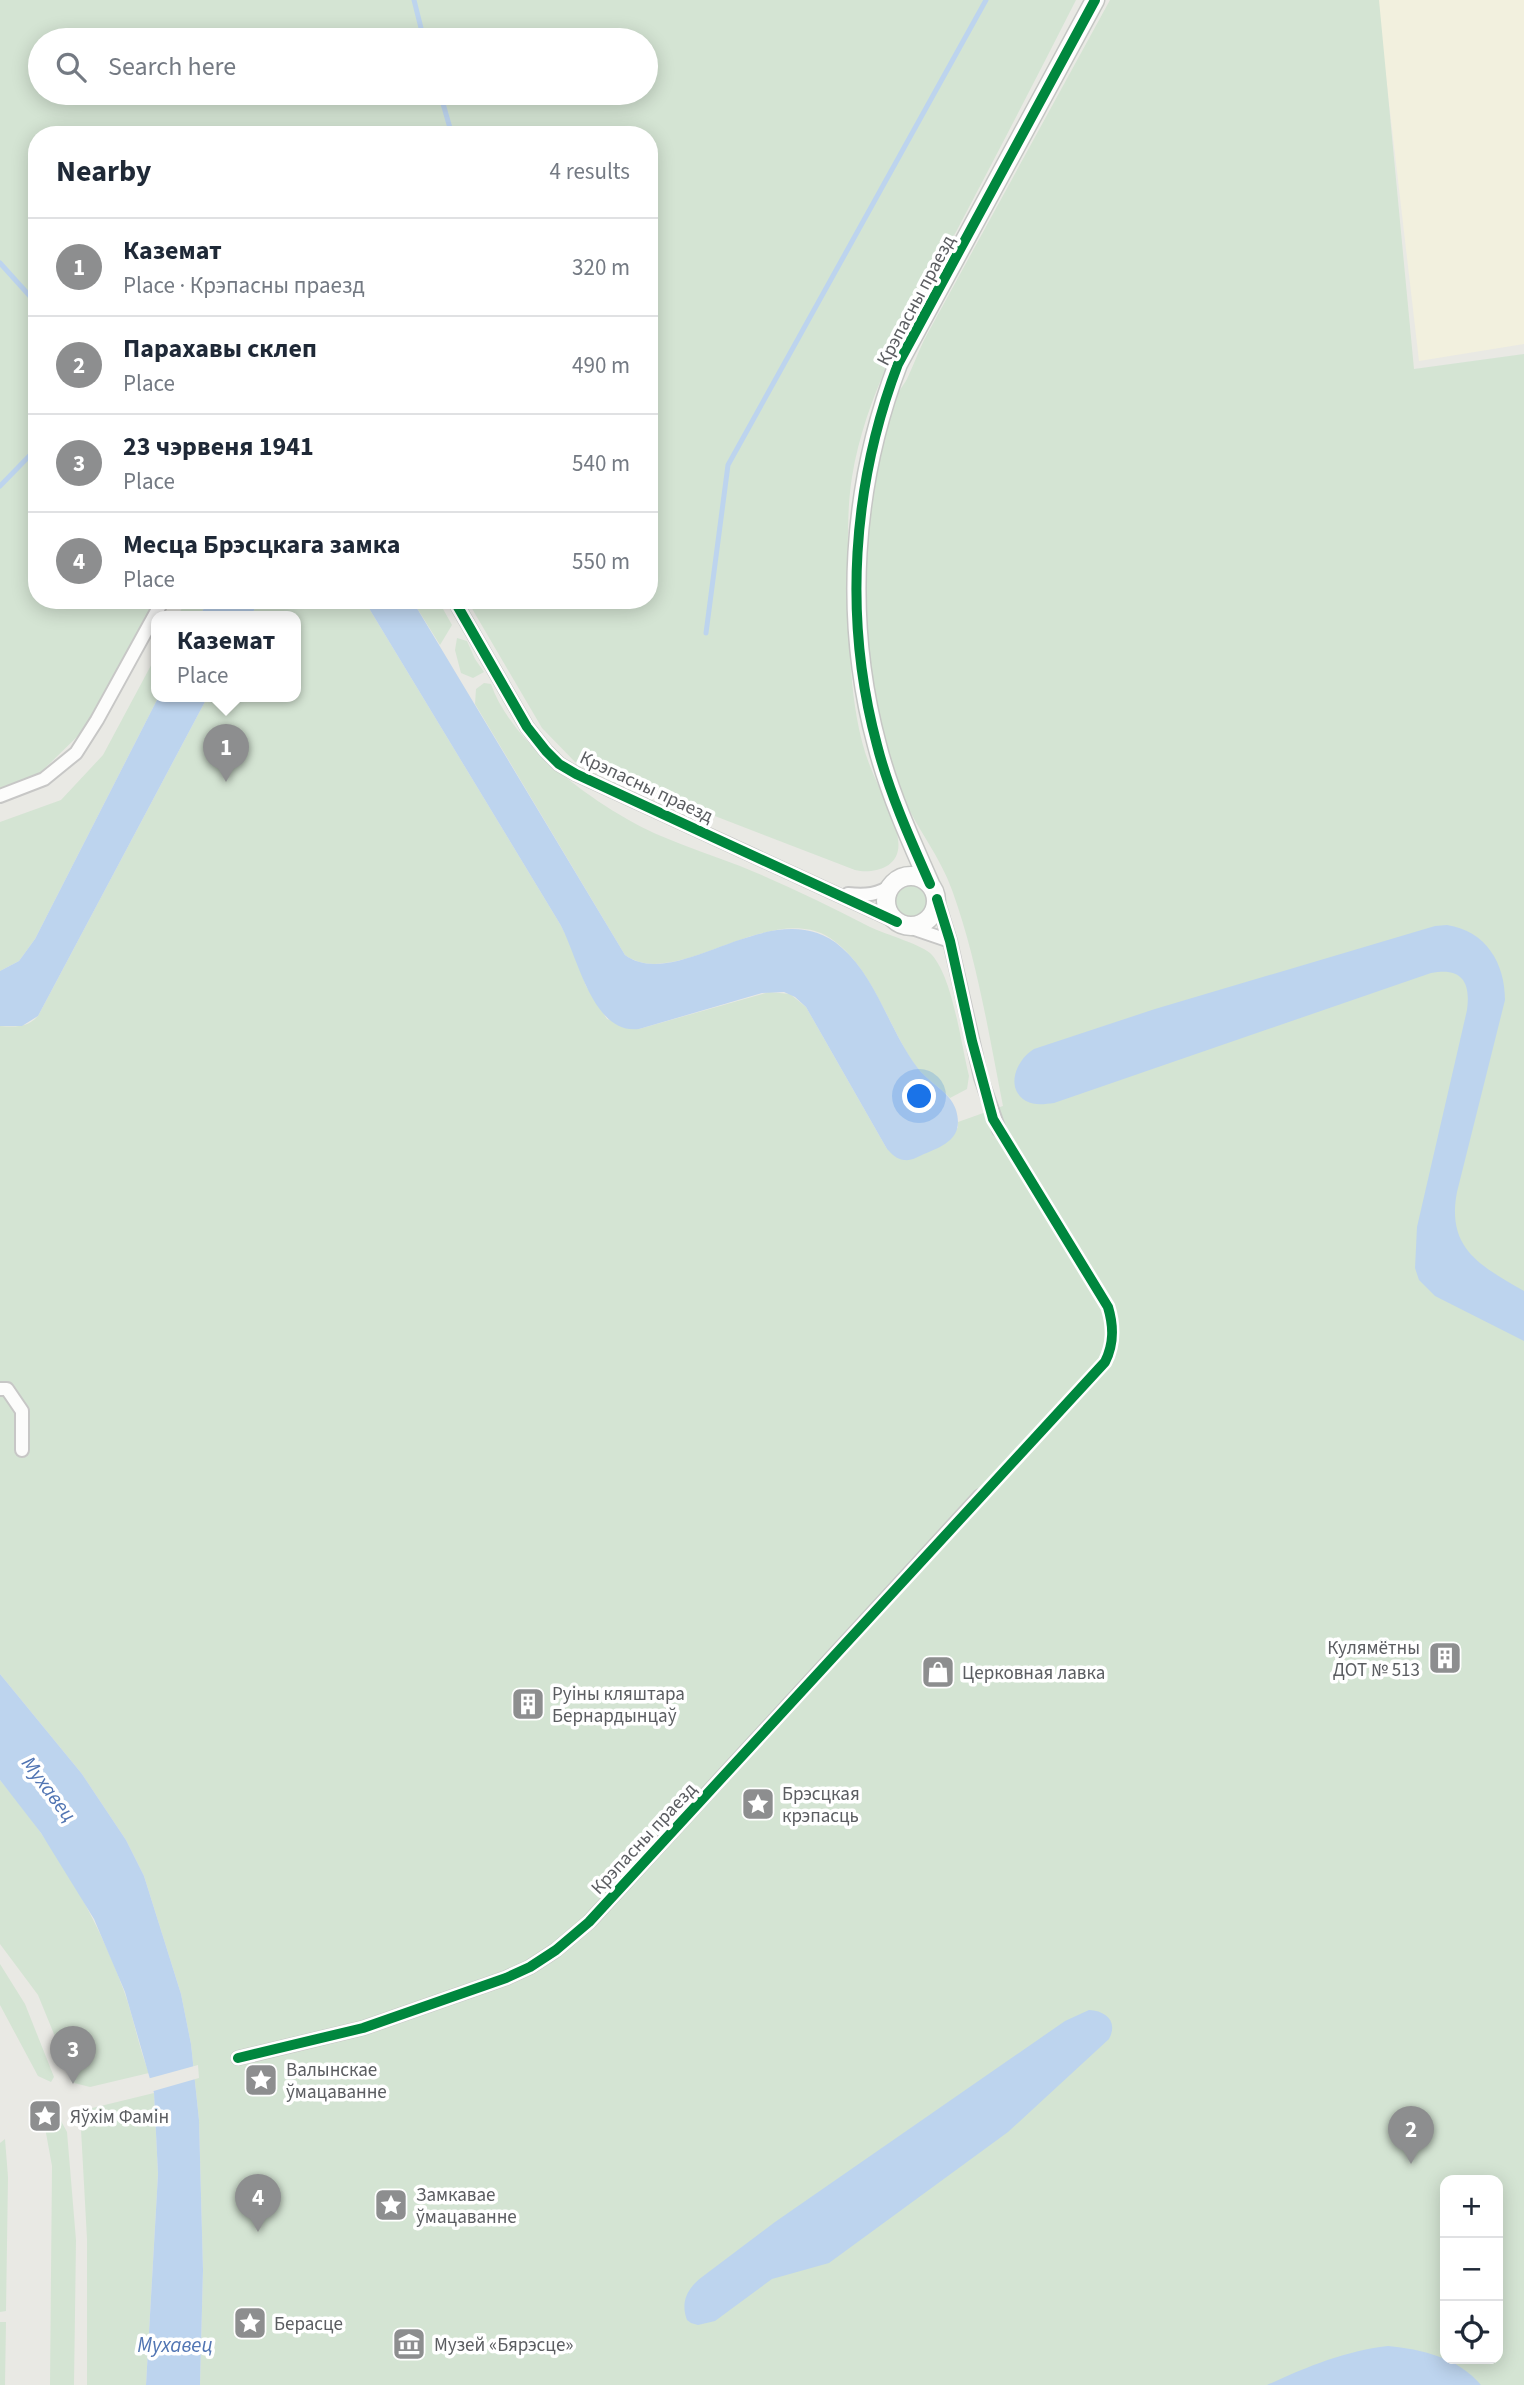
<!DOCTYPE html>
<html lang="en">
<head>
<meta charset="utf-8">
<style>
	:root { --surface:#fff; --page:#f6f6f7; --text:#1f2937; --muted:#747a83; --line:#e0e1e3; --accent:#8d8e8f }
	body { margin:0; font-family:"Source Sans 3",sans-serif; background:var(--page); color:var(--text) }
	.controls { position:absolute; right:21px; bottom:21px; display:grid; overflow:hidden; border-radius:14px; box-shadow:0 4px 18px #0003 }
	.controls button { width:63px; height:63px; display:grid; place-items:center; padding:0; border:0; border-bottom:2px solid var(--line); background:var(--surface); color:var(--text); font:35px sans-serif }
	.you { position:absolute; left:920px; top:1097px; width:24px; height:24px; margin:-18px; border:5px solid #fff; border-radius:50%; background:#1a73e8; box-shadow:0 0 0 10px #1a73e833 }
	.badge { display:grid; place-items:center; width:46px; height:46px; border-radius:50%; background:var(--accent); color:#fff; font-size:23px; font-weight:700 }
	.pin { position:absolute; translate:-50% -58px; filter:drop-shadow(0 2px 4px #0008) }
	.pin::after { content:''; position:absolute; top:37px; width:24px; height:21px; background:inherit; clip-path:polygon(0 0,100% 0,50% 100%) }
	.popup { position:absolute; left:151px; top:611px; width:150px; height:91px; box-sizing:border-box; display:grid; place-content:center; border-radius:14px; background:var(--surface); filter:drop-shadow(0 2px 5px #0005); font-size:23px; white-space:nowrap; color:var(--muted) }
	.popup b { font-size:26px; color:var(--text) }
	.popup::after { content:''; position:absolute; left:50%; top:100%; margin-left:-14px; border:14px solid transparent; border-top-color:var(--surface) }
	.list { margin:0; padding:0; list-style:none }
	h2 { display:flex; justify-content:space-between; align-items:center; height:91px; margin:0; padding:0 28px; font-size:30px }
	h2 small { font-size:23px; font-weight:400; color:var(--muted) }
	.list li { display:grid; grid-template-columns:46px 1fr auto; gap:21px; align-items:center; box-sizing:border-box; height:98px; padding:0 28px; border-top:2px solid var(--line) }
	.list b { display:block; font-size:26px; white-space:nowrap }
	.list p { margin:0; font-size:23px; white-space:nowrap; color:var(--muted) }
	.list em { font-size:23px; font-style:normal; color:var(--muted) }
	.icon { flex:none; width:38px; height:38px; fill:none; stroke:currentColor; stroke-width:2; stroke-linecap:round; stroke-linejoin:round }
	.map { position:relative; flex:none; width:1524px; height:2385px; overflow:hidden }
	.search { position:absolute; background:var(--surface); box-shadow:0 4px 18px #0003; left:28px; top:28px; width:630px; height:77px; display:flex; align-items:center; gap:18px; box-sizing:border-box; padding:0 24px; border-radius:38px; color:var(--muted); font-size:26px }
	.panel { position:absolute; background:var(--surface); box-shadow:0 4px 18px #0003; left:28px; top:126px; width:630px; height:483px; border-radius:28px }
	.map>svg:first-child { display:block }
</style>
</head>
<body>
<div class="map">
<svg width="1524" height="2385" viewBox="0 0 1524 2385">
	<rect width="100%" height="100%" fill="#e9e9e4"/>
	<path fill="#f2f0de" d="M1377,0H1524V344L1419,361Z"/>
	<path fill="#d4e4d3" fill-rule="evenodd" d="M0,0H1076C1037,77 997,154 957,230C915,310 867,387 852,477C847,508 848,542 848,572C849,634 848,714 872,771C880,791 902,830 898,850C895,869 871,874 855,870L575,762L542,728L467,600H649V135H37V600H156L83,731L41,772L0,792ZM40,40H646V93H40Z
		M1110,0H1379L1414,369L1524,354V2385H200L203,2270L199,2120L191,2044L181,1994L144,1876L126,1840L82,1774L0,1674V1026C15,1027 27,1028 38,1016L208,696H296V616H251L259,600H364L560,924L571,945L586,986L607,1019L639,1029L769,992L790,994L806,1007L887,1149L958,1128V1122L1003,1106C989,1035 977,959 952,890C940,856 917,829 903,797C856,689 852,511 894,402C897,393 903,386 907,379C913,366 918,353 924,340ZM1445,2180H1498V2359H1445Z
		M186,600H208L200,616H178Z
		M412,600H438L452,625L440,645Z
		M457,638L467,641L475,659L484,672L473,678L461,673L455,650Z
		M156,656V696H159L35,939L19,961L0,971V822L61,800L103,755Z
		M484,683L491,684C512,746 602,811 661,836C687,847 714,856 740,866C784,884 828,905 870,927C884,934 924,945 932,955C953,979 961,1044 969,1076L967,1089L950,1098C939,1086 925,1079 915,1065C887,1025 870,960 825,935C765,904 674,991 625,955L475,704L476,689Z
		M890 901a21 21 0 1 1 42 0a21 21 0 1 1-42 0Z
		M0,1780C53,1843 96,1913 124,1991C134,2018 138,2046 149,2073L90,2087L74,2083L38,1995L0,1944Z
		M0,1964L25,2004L54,2077L51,2082L38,2076L0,2005Z
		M154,2093L158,2174L146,2385H87V2239L80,2111Z
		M57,2120L61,2121L67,2132L76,2240L74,2385H50L52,2166L44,2122Z
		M5,2139L8,2177L6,2311L0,2312V2143Z
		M0,2322H6L5,2385H0Z"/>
	<path fill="#bdd4ee" d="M208,600H259L251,616H200Z
		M364,600H412L625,955C678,994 774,889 841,947C877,978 889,1030 917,1067C928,1083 950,1091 956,1110C964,1137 946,1145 924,1154C918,1157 911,1161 904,1160C896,1159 892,1154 887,1149L806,1007L795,997L784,992L762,993L639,1029C592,1035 578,956 560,924Z
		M159,696H208L38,1016L22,1026H0V971L19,961L35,939Z
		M1447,925C1486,931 1505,963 1505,1000L1457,1192C1446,1249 1481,1266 1524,1291V1341L1435,1296L1419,1280L1415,1268L1417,1227L1467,1010C1471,981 1461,967 1431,973L1054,1103C1045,1104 1035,1106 1026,1101C1004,1088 1017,1059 1034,1049L1155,1009L1435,926Z
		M0,1674L82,1774L126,1840L144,1876L181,1994L191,2044L199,2120L203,2270L200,2385H146L158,2174L154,2093L125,1992L94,1919L41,1833L0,1780Z
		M1089,2010C1107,2011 1118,2022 1109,2039L1008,2132L829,2263L772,2279L715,2321L698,2325L691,2323L687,2320C680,2301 688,2288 702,2277L775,2222L1065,2021Z
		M1388,2346C1421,2349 1459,2358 1481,2385H1267C1307,2367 1344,2351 1388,2346Z"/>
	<path fill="#e9e9e4" d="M198,2065L199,2078L150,2092L147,2079Z"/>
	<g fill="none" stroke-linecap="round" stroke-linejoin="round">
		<path stroke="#bdd4ee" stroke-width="5" d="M414,0L424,40
			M440,93L452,135
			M0,263L37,304
			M0,486L37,448
			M706,633L728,465L986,0"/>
		<path stroke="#c6c6c3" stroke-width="12" stroke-dasharray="12 6" stroke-linecap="butt" d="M980,1496L1105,1362C1114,1344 1114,1327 1108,1307L999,1130"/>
		<defs>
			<path id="street" d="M454,600L527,727L546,751L559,764L576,774L897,922
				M0,796L44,779L76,753L97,720L163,600
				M848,894C865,896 879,895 893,884
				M937,899L950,941L981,1078L999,1130
				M906,926L950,941
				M0,1389H7L22,1411V1450
				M238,2058L363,2028L506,1978L530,1967L556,1950L589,1922L980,1496"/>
			<path id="secondary" d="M886 901a25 25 0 1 1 50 0a25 25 0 1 1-50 0Z
				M930,884C910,839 889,792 877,745C843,619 852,485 898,364L1095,0"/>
		</defs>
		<use href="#street" stroke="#c7c7c6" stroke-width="16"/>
		<use href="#secondary" stroke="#c5c6c4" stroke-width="21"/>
		<use href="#street" stroke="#fcfcfb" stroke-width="12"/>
		<use href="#secondary" stroke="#fcfcfb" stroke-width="18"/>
		<defs>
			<path id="cycleway" d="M454,600L527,727L546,751L559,764L576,774L897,922
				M930,884C910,839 889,792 877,745C843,619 852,485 898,364L1095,0
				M238,2058L363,2028L506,1978L530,1967L556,1950L589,1922L1105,1362C1114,1344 1114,1327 1108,1307L993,1119L972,1041L950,941L937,899"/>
		</defs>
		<use href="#cycleway" stroke="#fff" stroke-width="15"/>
		<use href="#cycleway" stroke="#00873e" stroke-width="10"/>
	</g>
	<defs>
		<symbol id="building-square" viewBox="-11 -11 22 22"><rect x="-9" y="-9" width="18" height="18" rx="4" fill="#8d8e8f" stroke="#fff"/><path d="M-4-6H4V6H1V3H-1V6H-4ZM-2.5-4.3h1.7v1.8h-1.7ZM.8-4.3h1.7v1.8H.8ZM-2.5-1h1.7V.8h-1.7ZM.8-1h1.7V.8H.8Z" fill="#fff"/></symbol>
		<symbol id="shop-square" viewBox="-11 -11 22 22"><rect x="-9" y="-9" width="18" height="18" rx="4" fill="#8d8e8f" stroke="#fff"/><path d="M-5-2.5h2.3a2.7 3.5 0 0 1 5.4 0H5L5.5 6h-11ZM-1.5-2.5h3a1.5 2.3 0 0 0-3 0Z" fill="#fff"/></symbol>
		<symbol id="sight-square" viewBox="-11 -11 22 22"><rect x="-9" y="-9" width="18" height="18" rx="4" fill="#8d8e8f" stroke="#fff"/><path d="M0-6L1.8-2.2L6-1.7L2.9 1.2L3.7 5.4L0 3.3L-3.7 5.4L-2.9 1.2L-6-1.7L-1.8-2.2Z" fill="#fff"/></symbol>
		<symbol id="museum-square" viewBox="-11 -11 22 22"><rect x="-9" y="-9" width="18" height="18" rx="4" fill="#8d8e8f" stroke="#fff"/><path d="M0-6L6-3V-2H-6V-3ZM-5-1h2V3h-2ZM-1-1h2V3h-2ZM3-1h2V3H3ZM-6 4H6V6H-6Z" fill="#fff"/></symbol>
	</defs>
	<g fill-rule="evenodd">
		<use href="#building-square" x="1426" y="1639" width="38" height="38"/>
		<use href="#shop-square" x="919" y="1653" width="38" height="38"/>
		<use href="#building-square" x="509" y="1685" width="38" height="38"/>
		<use href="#sight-square" x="739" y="1785" width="38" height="38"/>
		<use href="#sight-square" x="242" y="2061" width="38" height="38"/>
		<use href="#sight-square" x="26" y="2097" width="38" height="38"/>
		<use href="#sight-square" x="372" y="2186" width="38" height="38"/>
		<use href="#sight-square" x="231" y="2304" width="38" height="38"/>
		<use href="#museum-square" x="390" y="2325" width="38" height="38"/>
	</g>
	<g text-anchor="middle" stroke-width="7" stroke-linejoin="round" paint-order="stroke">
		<g font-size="19" fill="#5b5d61" stroke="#fff">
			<text transform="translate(915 300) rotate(-62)" y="7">Крэпасны праезд</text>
			<text transform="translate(647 786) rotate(25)" y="7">Крэпасны праезд</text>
			<text transform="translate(643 1838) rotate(-47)" y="7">Крэпасны праезд</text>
		</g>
		<g font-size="19" fill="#5b5d61" stroke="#fff" text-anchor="start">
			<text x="1420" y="1654" text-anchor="end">Кулямётны<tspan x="1420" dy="22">ДОТ № 513</tspan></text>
			<text x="962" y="1679">Церковная лавка</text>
			<text x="552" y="1700">Руіны кляштара<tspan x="552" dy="22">Бернардынцаў</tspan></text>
			<text x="782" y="1800">Брэсцкая<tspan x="782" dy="22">крэпасць</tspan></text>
			<text x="286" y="2076">Валынскае<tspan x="286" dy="22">ўмацаванне</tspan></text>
			<text x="70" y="2123">Яўхім Фамін</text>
			<text x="416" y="2201">Замкавае<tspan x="416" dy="22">ўмацаванне</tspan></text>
			<text x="274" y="2330">Берасце</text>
			<text x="434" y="2351">Музей «Бярэсце»</text>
		</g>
		<g font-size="21" font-style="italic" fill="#5175b3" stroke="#fff">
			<text transform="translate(49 1789) rotate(53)" y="7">Мухавец</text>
			<text x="175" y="2352">Мухавец</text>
		</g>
	</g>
</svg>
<div class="controls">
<button>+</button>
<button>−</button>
<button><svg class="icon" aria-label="locate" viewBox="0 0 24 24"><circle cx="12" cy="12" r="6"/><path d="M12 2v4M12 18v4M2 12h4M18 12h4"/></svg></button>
</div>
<div class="you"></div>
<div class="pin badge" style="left:226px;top:782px">1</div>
<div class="popup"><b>Каземат</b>Place</div>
<div class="pin badge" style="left:1411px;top:2164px">2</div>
<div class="pin badge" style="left:73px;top:2084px">3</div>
<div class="pin badge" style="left:258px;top:2232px">4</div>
<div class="search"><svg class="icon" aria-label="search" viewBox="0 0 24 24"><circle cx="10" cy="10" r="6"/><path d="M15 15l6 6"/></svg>Search here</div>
<section class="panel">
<h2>Nearby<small>4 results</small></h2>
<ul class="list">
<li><span class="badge">1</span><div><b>Каземат</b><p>Place · Крэпасны праезд</p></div><em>320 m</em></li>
<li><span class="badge">2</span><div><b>Парахавы склеп</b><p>Place</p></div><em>490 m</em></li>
<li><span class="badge">3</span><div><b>23 чэрвеня 1941</b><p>Place</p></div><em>540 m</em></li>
<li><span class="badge">4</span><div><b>Месца Брэсцкага замка</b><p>Place</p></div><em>550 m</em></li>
</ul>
</section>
</div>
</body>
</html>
